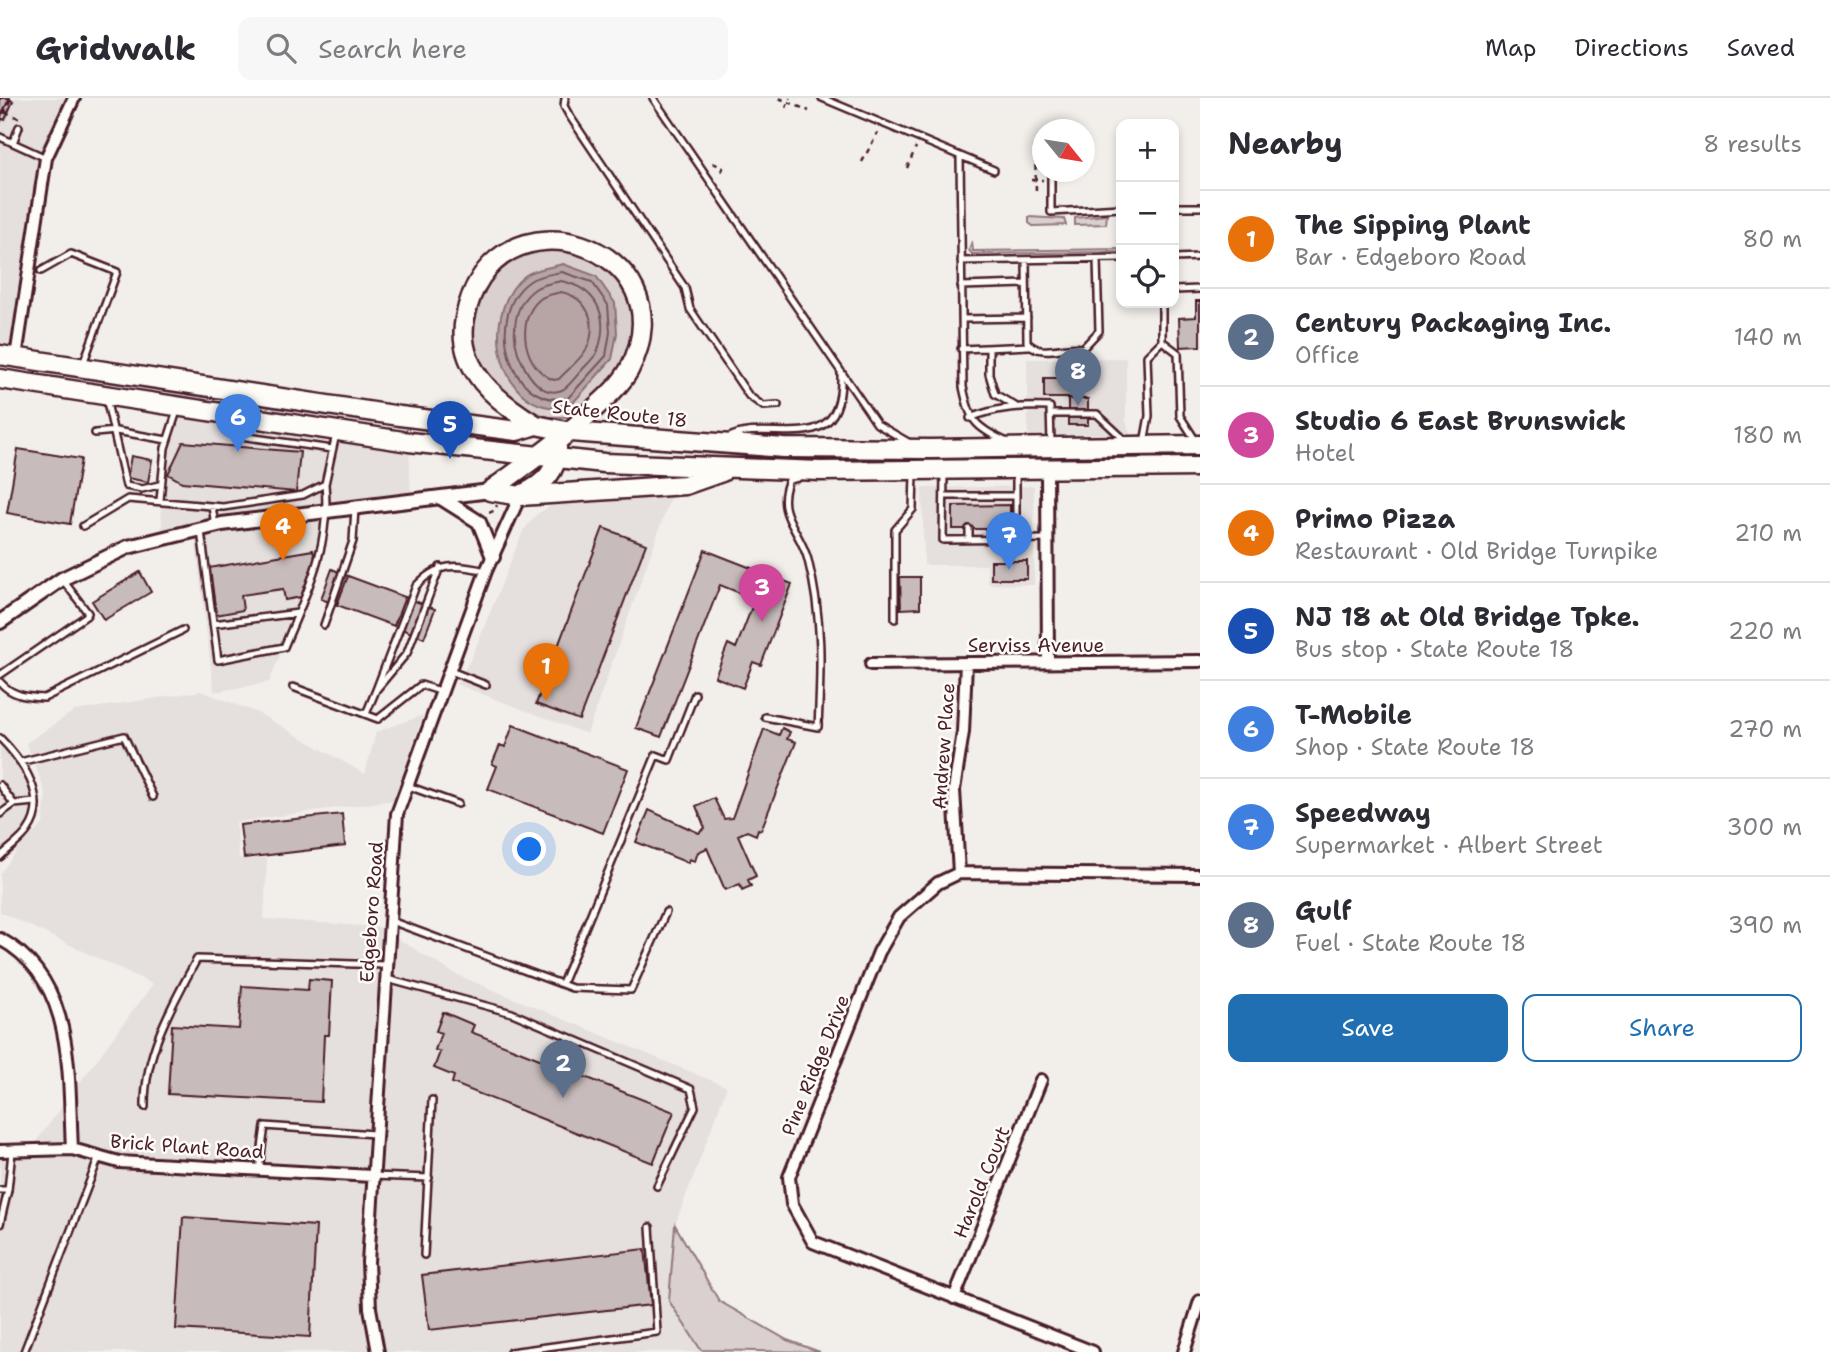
<!DOCTYPE html>
<html lang="en">
<head>
<meta charset="utf-8">
<style>
	:root { --surface:#fff; --page:#f7f7f7; --text:#2b2b33; --muted:#7c7c81; --line:#e1e1e2; --accent:#1f6fb2 }
	body { margin:0; font-family:"Shantell Sans",sans-serif; background:var(--page); color:var(--text) }
	.controls { position:absolute; right:21px; top:21px; display:grid; overflow:hidden; border-radius:14px; box-shadow:0 4px 10px #0003 }
	.controls button { width:63px; height:63px; display:grid; place-items:center; padding:0; border:0; border-bottom:2px solid var(--line); background:var(--surface); color:var(--text); font:35px sans-serif }
	.compass { position:absolute; left:1032px; top:21px; width:63px; height:63px; border-radius:50%; background:var(--surface); box-shadow:0 4px 10px #0003; rotate:120deg }
	.you { position:absolute; left:530px; top:752px; width:24px; height:24px; margin:-18px; border:5px solid #fff; border-radius:50%; background:#1a73e8; box-shadow:0 0 0 10px #1a73e833 }
	.badge { display:grid; place-items:center; width:46px; height:46px; border-radius:50%; background:var(--accent); color:#fff; font-size:23px; font-weight:700 }
	.pin { position:absolute; translate:-50% -58px; filter:drop-shadow(0 2px 4px #0008) }
	.pin::after { content:''; position:absolute; top:37px; width:24px; height:21px; background:inherit; clip-path:polygon(0 0,100% 0,50% 100%) }
	.list { margin:0; padding:0; list-style:none }
	h2 { display:flex; justify-content:space-between; align-items:center; height:91px; margin:0; padding:0 28px; font-size:30px }
	h2 small { font-size:23px; font-weight:400; color:var(--muted) }
	.list li { display:grid; grid-template-columns:46px 1fr auto; gap:21px; align-items:center; box-sizing:border-box; height:98px; padding:0 28px; border-top:2px solid var(--line) }
	.list b { display:block; font-size:26px; white-space:nowrap }
	.list p { margin:0; font-size:23px; white-space:nowrap; color:var(--muted) }
	.list em { font-size:23px; font-style:normal; color:var(--muted) }
	.actions { display:flex; gap:14px; padding:21px 28px }
	.actions a { flex:1; padding:16px 0; border:2px solid var(--accent); border-radius:14px; text-align:center; font-size:24px; color:var(--accent) }
	.actions .main { background:var(--accent); color:#fff }
	.icon { flex:none; width:38px; height:38px; fill:none; stroke:currentColor; stroke-width:2; stroke-linecap:round; stroke-linejoin:round }
	.map { position:relative; flex:none; width:1200px; height:1254px; overflow:hidden }
	header { display:flex; align-items:center; gap:42px; box-sizing:border-box; height:98px; padding:0 35px; background:var(--surface); border-bottom:2px solid var(--line) }
	header strong { font-size:33px }
	nav { display:flex; gap:38px; margin-inline-start:auto; font-size:24px }
	.search { width:490px; height:63px; background:var(--page); display:flex; align-items:center; gap:18px; box-sizing:border-box; padding:0 24px; border-radius:14px; color:var(--muted); font-size:26px }
	main { display:flex }
	aside { flex:1; background:var(--surface) }
	.map>svg:first-child { display:block }
</style>
</head>
<body>
<header>
<strong>Gridwalk</strong>
<div class="search"><svg class="icon" aria-label="search" viewBox="0 0 24 24"><circle cx="10" cy="10" r="6"/><path d="M15 15l6 6"/></svg>Search here</div>
<nav><a>Map</a><a>Directions</a><a>Saved</a></nav>
</header>
<main>
<div class="map">
<svg width="1200" height="1254" viewBox="0 0 1200 1254">
	<rect width="100%" height="100%" fill="#f2efeb"/>
	<filter id="ink" filterUnits="userSpaceOnUse"><feTurbulence type="fractalNoise" baseFrequency=".0143" numOctaves="2"/><feDisplacementMap in="SourceGraphic" scale="14" xChannelSelector="R" yChannelSelector="G"/><feConvolveMatrix kernelMatrix="1 2 1 2 8 2 1 2 1" color-interpolation-filters="sRGB"/></filter>
	<g filter="url(#ink)">
		<path fill="#e5dfdd" d="M0,0H74L46,60L16,259L0,257Z
			M1126,260V322L1130,336L1028,337L1027,261Z
			M179,308L409,344L411,404L327,412L322,456L269,584L214,594L194,432L163,439L159,387L165,350Z
			M1034,388V487L988,486L987,467H924L922,390Z
			M671,398L587,636L456,586L472,559L523,433L537,416L551,408Z
			M201,593L258,615L365,676L376,634L423,617L394,702L236,724L239,760H267L264,821L379,829L455,876L727,989L675,1127L669,1203L701,1252L706,1254H0V1055L29,1053L153,886L0,814V776L19,750L43,726L46,696L26,645L74,613Z
			M0,640L28,675L35,712L28,734L0,758Z"/>
		<path fill="#d9d0cf" stroke="#92787d" stroke-width="2" d="M1107,117L1106,126L1075,127V120Z
			M1029,119L1064,121L1066,127L1033,128L1029,125Z
			M972,143L973,153L1121,151V154L972,156L969,152Z
			M552,151C614,158 652,204 622,266C611,286 590,303 574,319H549L512,307L476,264L471,233L473,214L490,181L517,159Z
			M675,1127L719,1203L787,1242L820,1254L701,1252L669,1203Z"/>
		<path fill="#b7a5a6" stroke="#8b6f75" stroke-width="2" d="M563,166L596,178L615,205L617,235L612,261L571,307C565,308 556,310 549,309C492,299 483,208 526,177C535,171 552,169 563,166Z"/>
		<g fill="none" stroke-linecap="round" stroke-linejoin="round">
			<path stroke="#76555c" stroke-width="2" d="M562,174L592,184L608,207L610,234L606,258L568,300C507,312 484,214 530,183C538,177 553,176 562,174Z
				M561,183C596,190 610,217 598,252C595,260 586,267 581,273C576,278 569,289 562,292C543,300 528,278 522,264C510,241 512,207 535,191C542,186 554,185 561,183Z
				M561,194C586,199 598,223 588,248C583,260 567,272 559,281L554,282C524,271 514,223 540,201C545,197 554,196 561,194Z"/>
		</g>
		<path fill="#c8bbbb" stroke="#4a1f2b" stroke-width="2" d="M0,0H10L0,20Z
			M9,1L13,3L5,22L0,20Z
			M1196,203H1200V248L1180,249L1179,220L1196,219Z
			M1044,280H1081V300H1044Z
			M1068,301H1088V327H1068Z
			M183,344L300,354L296,394L182,384L168,376Z
			M18,351L81,361L70,426L7,415Z
			M131,358L152,362L148,384L127,380Z
			M1010,407V431H953V408Z
			M603,430L646,446L579,622L536,606Z
			M313,452L315,460L301,499L285,502L283,491L241,497L243,512L216,517L209,470Z
			M705,452L792,486L761,567L753,564L743,590L715,579L728,546L736,550L755,501L720,487L661,639L636,630Z
			M991,463H1027V481H991Z
			M332,471L348,478L337,507L321,501Z
			M140,474L151,494L104,522L92,503Z
			M348,478L405,499L394,528L337,507Z
			M900,479H920V510L901,511Z
			M405,499L435,511L424,540L394,528Z
			M513,627L628,671L603,735L488,691L497,668L492,666L500,647L505,649Z
			M782,630L790,634L787,641L796,644L761,732L758,731L756,737L747,733L738,737L756,778L748,782L751,788L742,792L740,786L725,792L707,750L698,754L695,763L689,761L688,765L636,744L649,712L699,735L705,730L696,708L714,700L724,721L732,720L764,631L779,637Z
			M342,716L345,748L244,760L240,727Z
			M309,881L332,883L329,937H324L321,1004L168,996L172,927L239,931L242,888L308,892Z
			M443,914L474,927L471,934L674,1014L653,1065L452,985L454,978L434,970L440,954L435,952L441,935L436,933Z
			M183,1119L316,1128L310,1239L176,1231Z
			M645,1151L651,1207L429,1232L422,1177Z"/>
		<g fill="none" stroke-linecap="round" stroke-linejoin="round">
			<defs>
				<path id="service" d="M565,0L564,8L569,17L685,190L690,211L749,298L763,308L778,307
					M653,0L877,326L908,344
					M822,0L994,72
					M0,39L46,60
					M13,45L19,29
					M960,59L963,289C970,322 974,329 1005,343
					M1051,74V114L1121,110
					M1174,109H1200
					M1174,160L1200,159
					M1026,162L1027,244C1042,261 1065,246 1083,250L1099,233L1097,161
					M961,163L1121,160
					M41,173L71,156L117,174L83,266
					M961,188L1026,186
					M1174,192L1200,191
					M962,221L1027,220
					M1162,243L1178,255L1180,318L1196,343
					M989,250V276L995,296L1015,308
					M961,251L1029,248
					M106,300L126,388L142,391L159,387
					M1050,316H1097L1127,344
					M232,320L231,332L240,338L332,351
					M970,320C997,309 1021,308 1050,309L1051,345
					M95,335L116,333L167,342
					M728,340C768,317 844,367 841,275
					M1144,345L1149,318L1147,258L1162,243V205
					M944,375L943,442L1048,441
					M944,398H1016
					M160,402L165,350L177,313
					M212,408L215,428
					M83,428L128,401L223,409L303,397L325,386L336,336
					M969,431V442
					M992,431V442
					M201,433L218,562L284,549C307,494 331,448 325,386
					M1016,442V375
					M895,521V432L913,411L914,376
					M213,526L298,515
					M324,527L353,443L355,410
					M448,572L486,587
					M0,577L86,518L88,515L62,481
					M0,584C12,598 26,599 44,600L183,532
					M293,589L378,621L421,587L440,593
					M376,592L416,488C438,464 457,466 486,473
					M366,616L376,592L407,555L440,469
					M765,619L818,629C821,571 823,520 808,462C800,431 774,416 789,382L798,380
					M0,640C22,662 50,701 28,732C22,742 9,750 0,759
					M20,664L124,638L153,699
					M0,687L14,706
					M408,688L458,706
					M0,716L14,706L35,704
					M391,823L572,890L631,892L666,814
					M387,881L512,915L691,991L695,1009L657,1088
					M562,886L656,657L669,662L695,596
					M145,1009C144,955 172,907 197,861L385,867
					M259,1072L265,1028L374,1036
					M372,1078L429,1080
					M0,1092H8L12,1054
					M0,1126L8,1092
					M424,1157L432,1002
					M24,1254L99,1059
					M510,1254L657,1234L650,1129"/>
				<path id="minor" d="M16,259L46,60L74,0
					M1047,371L1048,564
					M871,566L1200,563
					M959,775L954,692L963,634L966,565
					M0,841C76,882 68,977 72,1051
					M0,1053L72,1051L119,1064L372,1078
					M954,1200L1041,982
					M378,1254L370,1210L368,1164L397,716L486,473L520,398
					M1093,1254L813,1144L792,1106L789,1079L879,854L899,819L938,785L959,775L1200,777
					M1184,1254L1200,1203"/>
				<path id="tertiary" d="M441,400L479,424L493,459
					M0,524L62,481L128,449L222,426L490,393"/>
				<path id="trunk" d="M0,257L400,318L517,333L536,327L571,334L784,350L931,351L1200,347
					M0,281L409,344L604,365L821,373L1200,369
					M490,393C528,365 564,341 597,308C609,297 621,286 629,272C694,148 492,81 465,220C455,271 498,304 536,327
					M490,393L520,398L685,387L722,374
					M523,396C544,386 558,373 557,349"/>
			</defs>
			<use href="#service" stroke="#4a1f2b" stroke-width="10"/>
			<use href="#minor" stroke="#4a1f2b" stroke-width="16"/>
			<use href="#tertiary" stroke="#4a1f2b" stroke-width="18"/>
			<use href="#trunk" stroke="#4a1f2b" stroke-width="23"/>
			<path stroke="#4a1f2b" stroke-width="2.5" stroke-dasharray="5 5" stroke-linecap="butt" d="M779,0L809,13
				M786,10L790,0
				M5,14L21,21
				M0,25L11,0
				M1035,47L1036,94
				M862,64L878,34
				M713,65L723,70L720,77
				M907,70L916,49
				M1031,82H1043
				M489,415L495,412L497,407"/>
			<use href="#service" stroke="#fdfcf7" stroke-width="5"/>
			<use href="#minor" stroke="#fdfcf7" stroke-width="10"/>
			<use href="#tertiary" stroke="#fdfcf7" stroke-width="12"/>
			<use href="#trunk" stroke="#fdfcf7" stroke-width="18"/>
		</g>
	</g>
	<g text-anchor="middle" stroke-width="5" stroke-linejoin="round" paint-order="stroke">
		<g font-size="19" fill="#4a1f2b" stroke="#fdfcf7">
			<text transform="translate(620 315) rotate(6)" y="7">State Route 18</text>
			<text x="1036" y="554">Serviss Avenue</text>
			<text transform="translate(943 648) rotate(-86)" y="7">Andrew Place</text>
			<text transform="translate(371 814) rotate(-86)" y="7">Edgeboro Road</text>
			<text transform="translate(815 967) rotate(-68)" y="7">Pine Ridge Drive</text>
			<text transform="translate(187 1048) rotate(4)" y="7">Brick Plant Road</text>
			<text transform="translate(981 1084) rotate(-68)" y="7">Harold Court</text>
		</g>
	</g>
</svg>
<div class="controls">
<button>+</button>
<button>−</button>
<button><svg class="icon" aria-label="locate" viewBox="0 0 24 24"><circle cx="12" cy="12" r="6"/><path d="M12 2v4M12 18v4M2 12h4M18 12h4"/></svg></button>
</div>
<svg class="compass" viewBox="-18 -18 36 36"><path d="M0-13l5 13h-10z" fill="#e53935"/><path d="M0 13l5-13h-10z" fill="#7c7c81"/></svg>
<div class="you"></div>
<div class="pin badge" style="left:546px;top:603px;background:#e8710a">1</div>
<div class="pin badge" style="left:563px;top:1000px;background:#5c6f8a">2</div>
<div class="pin badge" style="left:762px;top:524px;background:#d1479c">3</div>
<div class="pin badge" style="left:283px;top:463px;background:#e8710a">4</div>
<div class="pin badge" style="left:450px;top:361px;background:#1a4fb4">5</div>
<div class="pin badge" style="left:238px;top:354px;background:#3f7fe0">6</div>
<div class="pin badge" style="left:1009px;top:472px;background:#3f7fe0">7</div>
<div class="pin badge" style="left:1078px;top:308px;background:#5c6f8a">8</div>
</div>
<aside>
<h2>Nearby<small>8 results</small></h2>
<ul class="list">
<li><span class="badge" style="background:#e8710a">1</span><div><b>The Sipping Plant</b><p>Bar · Edgeboro Road</p></div><em>80 m</em></li>
<li><span class="badge" style="background:#5c6f8a">2</span><div><b>Century Packaging Inc.</b><p>Office</p></div><em>140 m</em></li>
<li><span class="badge" style="background:#d1479c">3</span><div><b>Studio 6 East Brunswick</b><p>Hotel</p></div><em>180 m</em></li>
<li><span class="badge" style="background:#e8710a">4</span><div><b>Primo Pizza</b><p>Restaurant · Old Bridge Turnpike</p></div><em>210 m</em></li>
<li><span class="badge" style="background:#1a4fb4">5</span><div><b>NJ 18 at Old Bridge Tpke.</b><p>Bus stop · State Route 18</p></div><em>220 m</em></li>
<li><span class="badge" style="background:#3f7fe0">6</span><div><b>T-Mobile</b><p>Shop · State Route 18</p></div><em>270 m</em></li>
<li><span class="badge" style="background:#3f7fe0">7</span><div><b>Speedway</b><p>Supermarket · Albert Street</p></div><em>300 m</em></li>
<li><span class="badge" style="background:#5c6f8a">8</span><div><b>Gulf</b><p>Fuel · State Route 18</p></div><em>390 m</em></li>
</ul>
<div class="actions"><a class="main">Save</a><a>Share</a></div>
</aside>
</main>
</body>
</html>
